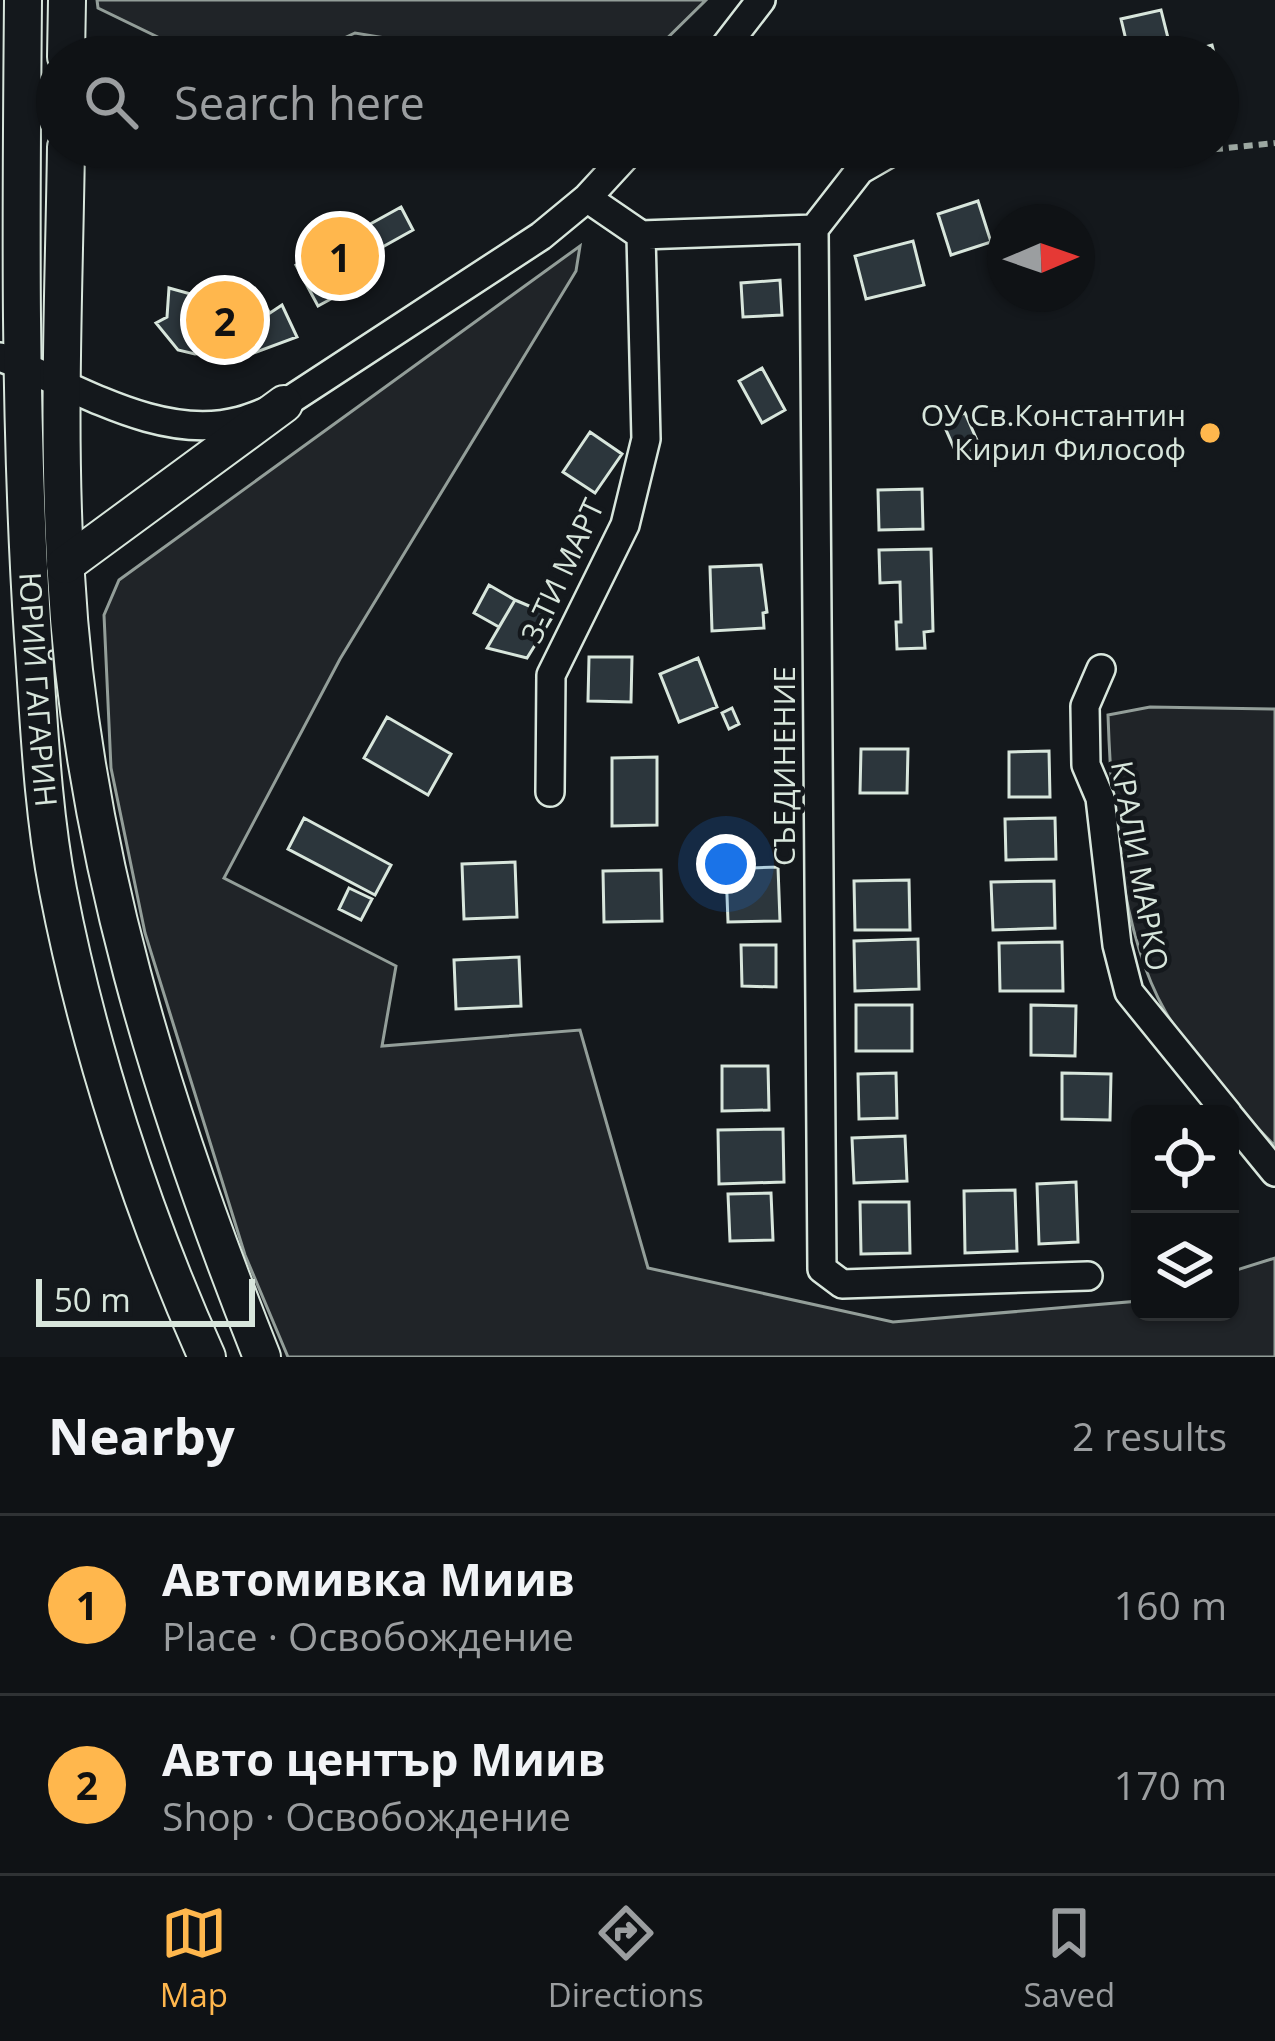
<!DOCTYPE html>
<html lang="en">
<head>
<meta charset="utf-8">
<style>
	:root { --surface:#0f1215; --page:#181b1e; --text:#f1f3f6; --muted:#9b9ea0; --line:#2f3234; --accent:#ffb74d }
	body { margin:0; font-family:"Open Sans",sans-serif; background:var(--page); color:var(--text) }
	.controls { position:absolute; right:36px; bottom:36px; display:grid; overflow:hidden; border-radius:18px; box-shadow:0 3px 9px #0004 }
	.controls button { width:108px; height:108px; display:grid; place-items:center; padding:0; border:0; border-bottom:3px solid var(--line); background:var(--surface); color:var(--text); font:60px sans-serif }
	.compass { position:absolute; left:987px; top:204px; width:108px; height:108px; border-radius:50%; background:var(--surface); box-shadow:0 3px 9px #0004; rotate:88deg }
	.scale { position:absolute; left:36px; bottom:30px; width:219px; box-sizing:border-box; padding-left:12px; border:6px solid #d8e6dc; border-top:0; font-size:33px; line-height:42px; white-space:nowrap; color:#d8e6dc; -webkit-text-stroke:9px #14181c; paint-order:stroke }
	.you { position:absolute; left:726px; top:864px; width:42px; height:42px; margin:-30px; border:9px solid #fff; border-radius:50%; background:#1a73e8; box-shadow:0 0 0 18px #1a73e833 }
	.badge { display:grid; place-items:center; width:78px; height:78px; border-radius:50%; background:var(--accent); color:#111; font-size:39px; font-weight:700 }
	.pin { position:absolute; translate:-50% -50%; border:6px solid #fff; box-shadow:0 3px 12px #0006 }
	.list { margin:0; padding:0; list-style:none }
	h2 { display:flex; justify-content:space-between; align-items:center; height:156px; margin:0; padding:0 48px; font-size:51px }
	h2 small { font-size:39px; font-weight:400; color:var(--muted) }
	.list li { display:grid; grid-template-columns:78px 1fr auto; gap:36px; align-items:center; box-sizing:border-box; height:180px; padding:0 48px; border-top:3px solid var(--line) }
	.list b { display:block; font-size:45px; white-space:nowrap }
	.list p { margin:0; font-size:39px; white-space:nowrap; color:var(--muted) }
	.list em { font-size:39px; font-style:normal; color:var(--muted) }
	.icon { flex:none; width:66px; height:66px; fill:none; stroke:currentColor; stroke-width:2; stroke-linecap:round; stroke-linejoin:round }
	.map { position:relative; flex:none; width:1275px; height:1357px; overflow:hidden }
	.search { position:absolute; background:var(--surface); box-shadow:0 3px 9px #0004; left:36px; right:36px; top:36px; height:132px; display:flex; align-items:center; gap:30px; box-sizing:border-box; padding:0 42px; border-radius:66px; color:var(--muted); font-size:45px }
	.sheet { height:516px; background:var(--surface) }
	nav { display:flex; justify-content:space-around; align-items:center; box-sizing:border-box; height:168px; border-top:3px solid var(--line); background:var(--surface); font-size:33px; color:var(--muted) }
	nav a { display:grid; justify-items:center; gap:6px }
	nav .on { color:var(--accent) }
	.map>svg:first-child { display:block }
</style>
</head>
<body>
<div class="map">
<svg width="1275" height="1357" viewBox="0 0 1275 1357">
	<rect width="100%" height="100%" fill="#14181c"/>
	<path fill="#202428" stroke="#939e99" stroke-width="3" d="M97,0H706L648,57H471V52L355,33L303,57H199L98,8Z
		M580,246L576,271L340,659L224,878L396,966L382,1046L580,1030L648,1268L893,1322L1140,1301V1312H1230V1272L1275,1258V1357H288L245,1255L145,933L111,768L104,615L119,580Z
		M1150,707L1275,709V1146C1235,1105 1194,1061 1165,1011C1120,932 1111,805 1108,715Z"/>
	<path fill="#2c363c" stroke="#d8e6dc" stroke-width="3" d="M1161,10L1172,54L1130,57L1121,19Z
		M1212,45L1215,57H1170V56Z
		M978,201L991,242L951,255L938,214Z
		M401,207L413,230L343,269L353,287L318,306L296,265Z
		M913,241L924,285L866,299L855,256Z
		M780,280L782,315L743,317L741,283Z
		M169,288L198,296L203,305L222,292L229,304L242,296L249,309L262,301L270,313L282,305L297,337L243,357L239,349L195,354L178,350L156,323L167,317Z
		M762,368L785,410L762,423L739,381Z
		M965,413L980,447L958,457L943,423Z
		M590,432L622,454L595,493L563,472Z
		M922,489L923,529L879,530L878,490Z
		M931,549L933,631L924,632L925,648L897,649L896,622H901L900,582L880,583L879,550Z
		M761,565L767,612L763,613L764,628L712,631L710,567Z
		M489,585L515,600L499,627L474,613Z
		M515,600L553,616L527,658L487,648Z
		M589,657H632L631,702L588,701Z
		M698,658L717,707L679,722L660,674Z
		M732,708L739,724L729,729L722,713Z
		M387,717L451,754L428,795L364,758Z
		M861,749H908L907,793H860Z
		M1049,751L1050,797H1009V752Z
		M657,757V825L612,826V758Z
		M304,818L391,865L375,895L288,849Z
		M1055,818L1056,859L1006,860L1005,819Z
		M515,862L517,917L464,919L462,864Z
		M778,867L780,921L728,922L726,869Z
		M661,870L662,921L604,922L603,871Z
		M909,880L910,930H855L854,881Z
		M1054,881L1055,928L993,930L991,882Z
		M349,888L372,899L361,920L339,909Z
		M918,939L919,989L855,991L854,941Z
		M1062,942L1063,991H1000L999,943Z
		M741,945H776V987L742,986Z
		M519,957L521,1006L456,1009L454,960Z
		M856,1005H912V1051H856Z
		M1031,1005L1076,1006L1075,1056L1031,1055Z
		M722,1066H768L769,1110L722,1111Z
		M896,1073L897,1118L859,1119L858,1074Z
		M1062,1073L1111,1074L1110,1120L1062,1119Z
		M783,1129L784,1182L719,1184L718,1130Z
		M905,1136L907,1181L854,1183L852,1138Z
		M1076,1182L1078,1242L1039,1244L1037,1184Z
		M1015,1190L1017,1251L965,1253L964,1191Z
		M771,1193L773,1240L730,1241L728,1194Z
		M860,1202H909L910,1253L861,1254Z"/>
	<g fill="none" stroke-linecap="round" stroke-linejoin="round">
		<defs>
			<path id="street" d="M717,57L761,0
				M587,198L641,235L814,229L822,1269L842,1284L1088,1276
				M814,229L860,170L900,147
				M0,357C73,384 158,443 240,421C255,417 270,410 284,404L541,236L587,198L634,147
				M1101,669L1085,706L1086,765L1100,798L1117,945L1129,992L1228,1114
				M550,792L551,675L625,525L646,439L641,235
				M1230,1117L1275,1172"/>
			<g id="secondary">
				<path id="s1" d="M23,0C21,213 19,424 33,637C39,721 42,807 58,890C88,1045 142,1213 207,1357"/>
				<path d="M66,57L67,0"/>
				<path d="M66,147C64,289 57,433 66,575C81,846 162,1106 262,1357"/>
				<path d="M65,565L284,404"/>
			</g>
		</defs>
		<use href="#street" stroke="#d8e6dc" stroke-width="32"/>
		<use href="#secondary" stroke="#d8e6dc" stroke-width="40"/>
		<path stroke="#9da8a2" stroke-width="6" stroke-dasharray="9 6" stroke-linecap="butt" d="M1071,147V154L1198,151L1275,143"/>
		<use href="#street" stroke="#14181c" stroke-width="27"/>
		<use href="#secondary" stroke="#14181c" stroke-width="36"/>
	</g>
	<circle fill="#ffb74d" stroke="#14181c" stroke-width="4.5" cx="1210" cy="433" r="12"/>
	<g text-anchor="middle" stroke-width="9" stroke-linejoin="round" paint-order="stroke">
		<g font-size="30" fill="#d8e6dc" stroke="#14181c" text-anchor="end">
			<text x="1186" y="426">ОУ Св.Константин<tspan x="1186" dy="34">Кирил Философ</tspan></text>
		</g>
		<g font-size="30" fill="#d8e6dc" stroke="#14181c">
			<text transform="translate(563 571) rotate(-65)" y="10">3-ТИ МАРТ</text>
			<text dy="10" stroke="none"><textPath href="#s1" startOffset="690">ЮРИЙ ГАГАРИН</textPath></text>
			<text transform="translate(785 766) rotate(-90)" y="10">СЪЕДИНЕНИЕ</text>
			<text transform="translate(1139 866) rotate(80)" y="10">КРАЛИ МАРКО</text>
		</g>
	</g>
</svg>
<div class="controls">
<button><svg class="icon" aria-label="locate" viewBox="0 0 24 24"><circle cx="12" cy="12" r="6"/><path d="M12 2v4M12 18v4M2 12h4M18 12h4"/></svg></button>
<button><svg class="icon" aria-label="layers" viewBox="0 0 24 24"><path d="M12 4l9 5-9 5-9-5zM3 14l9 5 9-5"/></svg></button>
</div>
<svg class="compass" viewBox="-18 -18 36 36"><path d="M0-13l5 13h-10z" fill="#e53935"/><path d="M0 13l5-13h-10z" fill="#9b9ea0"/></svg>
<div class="scale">50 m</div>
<div class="you"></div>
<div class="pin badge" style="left:340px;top:256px">1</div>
<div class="pin badge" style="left:225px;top:320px">2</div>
<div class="search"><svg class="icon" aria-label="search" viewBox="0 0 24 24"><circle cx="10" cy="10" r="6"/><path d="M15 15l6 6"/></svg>Search here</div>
</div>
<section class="sheet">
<h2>Nearby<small>2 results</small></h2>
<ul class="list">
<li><span class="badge">1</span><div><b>Автомивка Миив</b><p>Place · Освобождение</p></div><em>160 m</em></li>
<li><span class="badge">2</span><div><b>Авто център Миив</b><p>Shop · Освобождение</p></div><em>170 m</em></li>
</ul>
</section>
<nav>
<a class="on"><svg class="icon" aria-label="map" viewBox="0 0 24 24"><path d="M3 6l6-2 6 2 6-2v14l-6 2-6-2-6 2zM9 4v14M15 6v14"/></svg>Map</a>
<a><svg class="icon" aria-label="directions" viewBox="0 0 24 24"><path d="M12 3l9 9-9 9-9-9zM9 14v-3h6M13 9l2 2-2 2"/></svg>Directions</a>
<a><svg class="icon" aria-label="saved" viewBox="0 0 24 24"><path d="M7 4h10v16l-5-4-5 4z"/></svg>Saved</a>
</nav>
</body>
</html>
